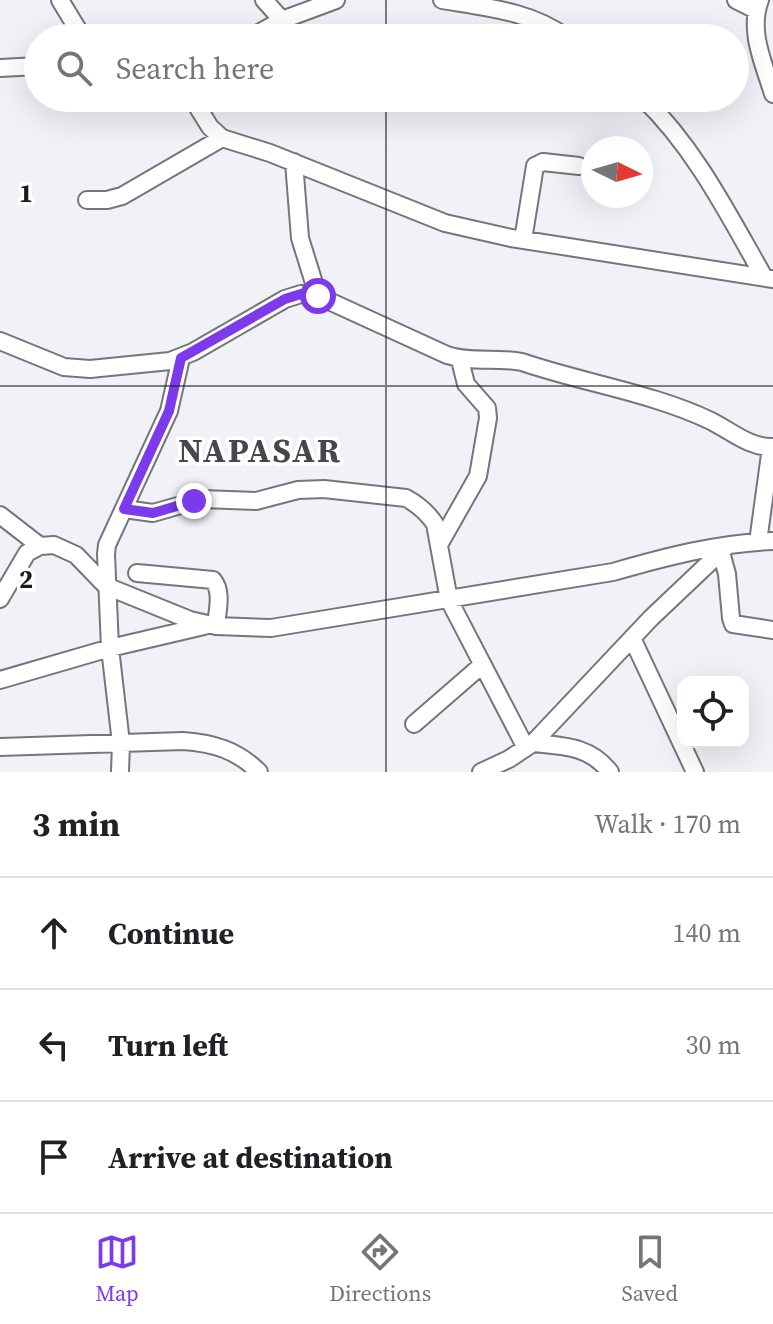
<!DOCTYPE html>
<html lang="en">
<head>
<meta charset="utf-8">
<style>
	:root { --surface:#fff; --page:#f2f2f2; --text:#202124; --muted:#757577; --line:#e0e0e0; --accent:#7c3aed }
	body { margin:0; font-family:"Source Serif 4",serif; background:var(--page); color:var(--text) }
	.controls { position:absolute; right:24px; bottom:24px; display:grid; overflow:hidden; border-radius:16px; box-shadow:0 8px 32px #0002 }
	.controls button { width:72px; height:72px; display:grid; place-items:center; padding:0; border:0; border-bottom:2px solid var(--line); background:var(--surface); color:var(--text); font:40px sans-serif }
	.compass { position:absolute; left:581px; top:136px; width:72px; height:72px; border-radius:50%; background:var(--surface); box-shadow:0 8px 32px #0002; rotate:95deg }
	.stop { position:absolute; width:24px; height:24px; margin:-18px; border:6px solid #7c3aed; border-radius:50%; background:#fff }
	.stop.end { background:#7c3aed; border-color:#fff; box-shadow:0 2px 8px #0008 }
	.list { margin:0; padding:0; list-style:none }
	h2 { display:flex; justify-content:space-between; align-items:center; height:104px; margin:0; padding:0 32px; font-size:34px }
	h2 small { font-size:26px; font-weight:400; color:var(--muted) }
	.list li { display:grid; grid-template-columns:52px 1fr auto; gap:24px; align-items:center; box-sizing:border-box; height:112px; padding:0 32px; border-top:2px solid var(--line) }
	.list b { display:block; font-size:30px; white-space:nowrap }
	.list em { font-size:26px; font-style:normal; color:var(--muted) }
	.icon { flex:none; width:44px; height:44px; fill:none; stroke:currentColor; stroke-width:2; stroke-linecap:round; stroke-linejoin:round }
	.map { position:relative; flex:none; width:773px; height:772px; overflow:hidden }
	.search { position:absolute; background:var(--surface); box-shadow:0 8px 32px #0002; left:24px; right:24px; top:24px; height:88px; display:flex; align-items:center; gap:20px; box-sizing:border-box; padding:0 28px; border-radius:44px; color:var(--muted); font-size:30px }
	.sheet { height:440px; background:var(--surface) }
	nav { display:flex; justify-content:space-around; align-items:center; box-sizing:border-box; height:112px; border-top:2px solid var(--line); background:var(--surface); font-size:22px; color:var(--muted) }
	nav a { display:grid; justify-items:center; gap:4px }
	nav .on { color:var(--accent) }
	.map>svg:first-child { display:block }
</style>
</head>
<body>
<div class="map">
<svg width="773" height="772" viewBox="0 0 773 772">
	<rect width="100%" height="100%" fill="#f1f2f8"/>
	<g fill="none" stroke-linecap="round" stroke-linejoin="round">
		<defs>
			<path id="minor" d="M60,0L83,38
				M264,0L282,20
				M442,0C485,7 531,11 567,38
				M736,0L756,10
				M760,0C748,31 764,64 773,94
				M250,38L282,20L336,0
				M0,68L38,66
				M192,98L210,127L222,138L270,153L445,223L511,238L773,279
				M643,98C695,148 728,214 764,277
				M294,162L300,238L318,296
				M87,200H107L122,196L222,138
				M523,240L535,166L543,162L579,166
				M0,341L64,367L90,369L170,361L193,352L285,299L301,294L318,296L447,355C471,363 496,357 522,362C583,383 653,393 711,421C731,431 750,448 773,447
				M124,509L153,513L202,499L256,501L298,490L324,489L406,498C419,505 427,512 435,524L449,600L526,748
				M0,515L40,546
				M758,542L771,447
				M440,543L478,476L488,418L487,408L466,384L460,360
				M721,552L727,574L731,618L733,624L773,630
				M137,573L213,580C223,592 217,612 216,626
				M0,599L27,553L40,546L54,545L76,555L106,586L190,620L216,626L271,628L613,572C665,557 718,543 773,541
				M632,638L695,772
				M0,680L110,648L204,626
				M414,724L482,665
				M533,743C564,746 590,746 610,772
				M0,747L183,741C213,743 237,750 259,772
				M120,772L121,743L110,648L106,554L107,545L169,411L181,358
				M481,772L509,759L533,743L651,618L727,546"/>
		</defs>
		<use href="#minor" stroke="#75767b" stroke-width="20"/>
		<use href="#minor" stroke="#fff" stroke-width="16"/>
	</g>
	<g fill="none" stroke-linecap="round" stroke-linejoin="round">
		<path stroke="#7c3aed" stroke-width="10" d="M194,501L153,513L124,509L169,411L181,358L285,299L301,294L318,296"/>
	</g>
	<path fill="none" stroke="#1c1c1e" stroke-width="2" stroke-opacity="0.55" d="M386,0V38M386,98V772M0,386H773"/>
	<g text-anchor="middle" stroke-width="7" stroke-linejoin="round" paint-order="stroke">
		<g font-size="34" font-weight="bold" letter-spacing="2" fill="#46474c" stroke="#fff">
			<text x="260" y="462">NAPASAR</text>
		</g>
	</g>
	<g font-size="26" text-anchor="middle" font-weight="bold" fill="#1c1c1e" stroke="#fff" stroke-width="7" stroke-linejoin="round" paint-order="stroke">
		<text x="26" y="202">1</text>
		<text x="26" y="588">2</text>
	</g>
</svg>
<div class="controls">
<button><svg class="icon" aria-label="locate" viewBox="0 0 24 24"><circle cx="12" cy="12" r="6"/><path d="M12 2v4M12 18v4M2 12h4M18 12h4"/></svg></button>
</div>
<svg class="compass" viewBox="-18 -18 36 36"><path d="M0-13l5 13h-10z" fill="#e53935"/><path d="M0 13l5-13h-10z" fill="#757577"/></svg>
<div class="stop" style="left:318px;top:296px"></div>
<div class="stop end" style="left:194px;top:501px"></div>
<div class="search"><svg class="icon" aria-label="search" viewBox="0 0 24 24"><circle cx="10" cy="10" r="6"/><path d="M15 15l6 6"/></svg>Search here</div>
</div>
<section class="sheet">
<h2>3 min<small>Walk · 170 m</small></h2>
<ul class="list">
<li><svg class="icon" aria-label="ahead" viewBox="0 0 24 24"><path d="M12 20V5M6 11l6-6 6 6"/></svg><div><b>Continue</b></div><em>140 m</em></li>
<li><svg class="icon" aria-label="left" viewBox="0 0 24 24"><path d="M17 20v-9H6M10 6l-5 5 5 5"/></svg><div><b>Turn left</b></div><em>30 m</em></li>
<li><svg class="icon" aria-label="arrive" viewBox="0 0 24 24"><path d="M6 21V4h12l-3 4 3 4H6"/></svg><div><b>Arrive at destination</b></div></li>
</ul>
</section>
<nav>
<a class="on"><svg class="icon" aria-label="map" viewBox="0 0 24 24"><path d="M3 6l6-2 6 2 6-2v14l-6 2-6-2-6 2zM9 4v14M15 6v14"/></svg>Map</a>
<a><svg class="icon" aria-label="directions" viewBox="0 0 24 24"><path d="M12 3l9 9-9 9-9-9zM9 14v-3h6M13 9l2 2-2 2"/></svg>Directions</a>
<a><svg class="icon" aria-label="saved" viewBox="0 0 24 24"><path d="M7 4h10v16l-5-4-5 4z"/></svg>Saved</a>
</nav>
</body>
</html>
